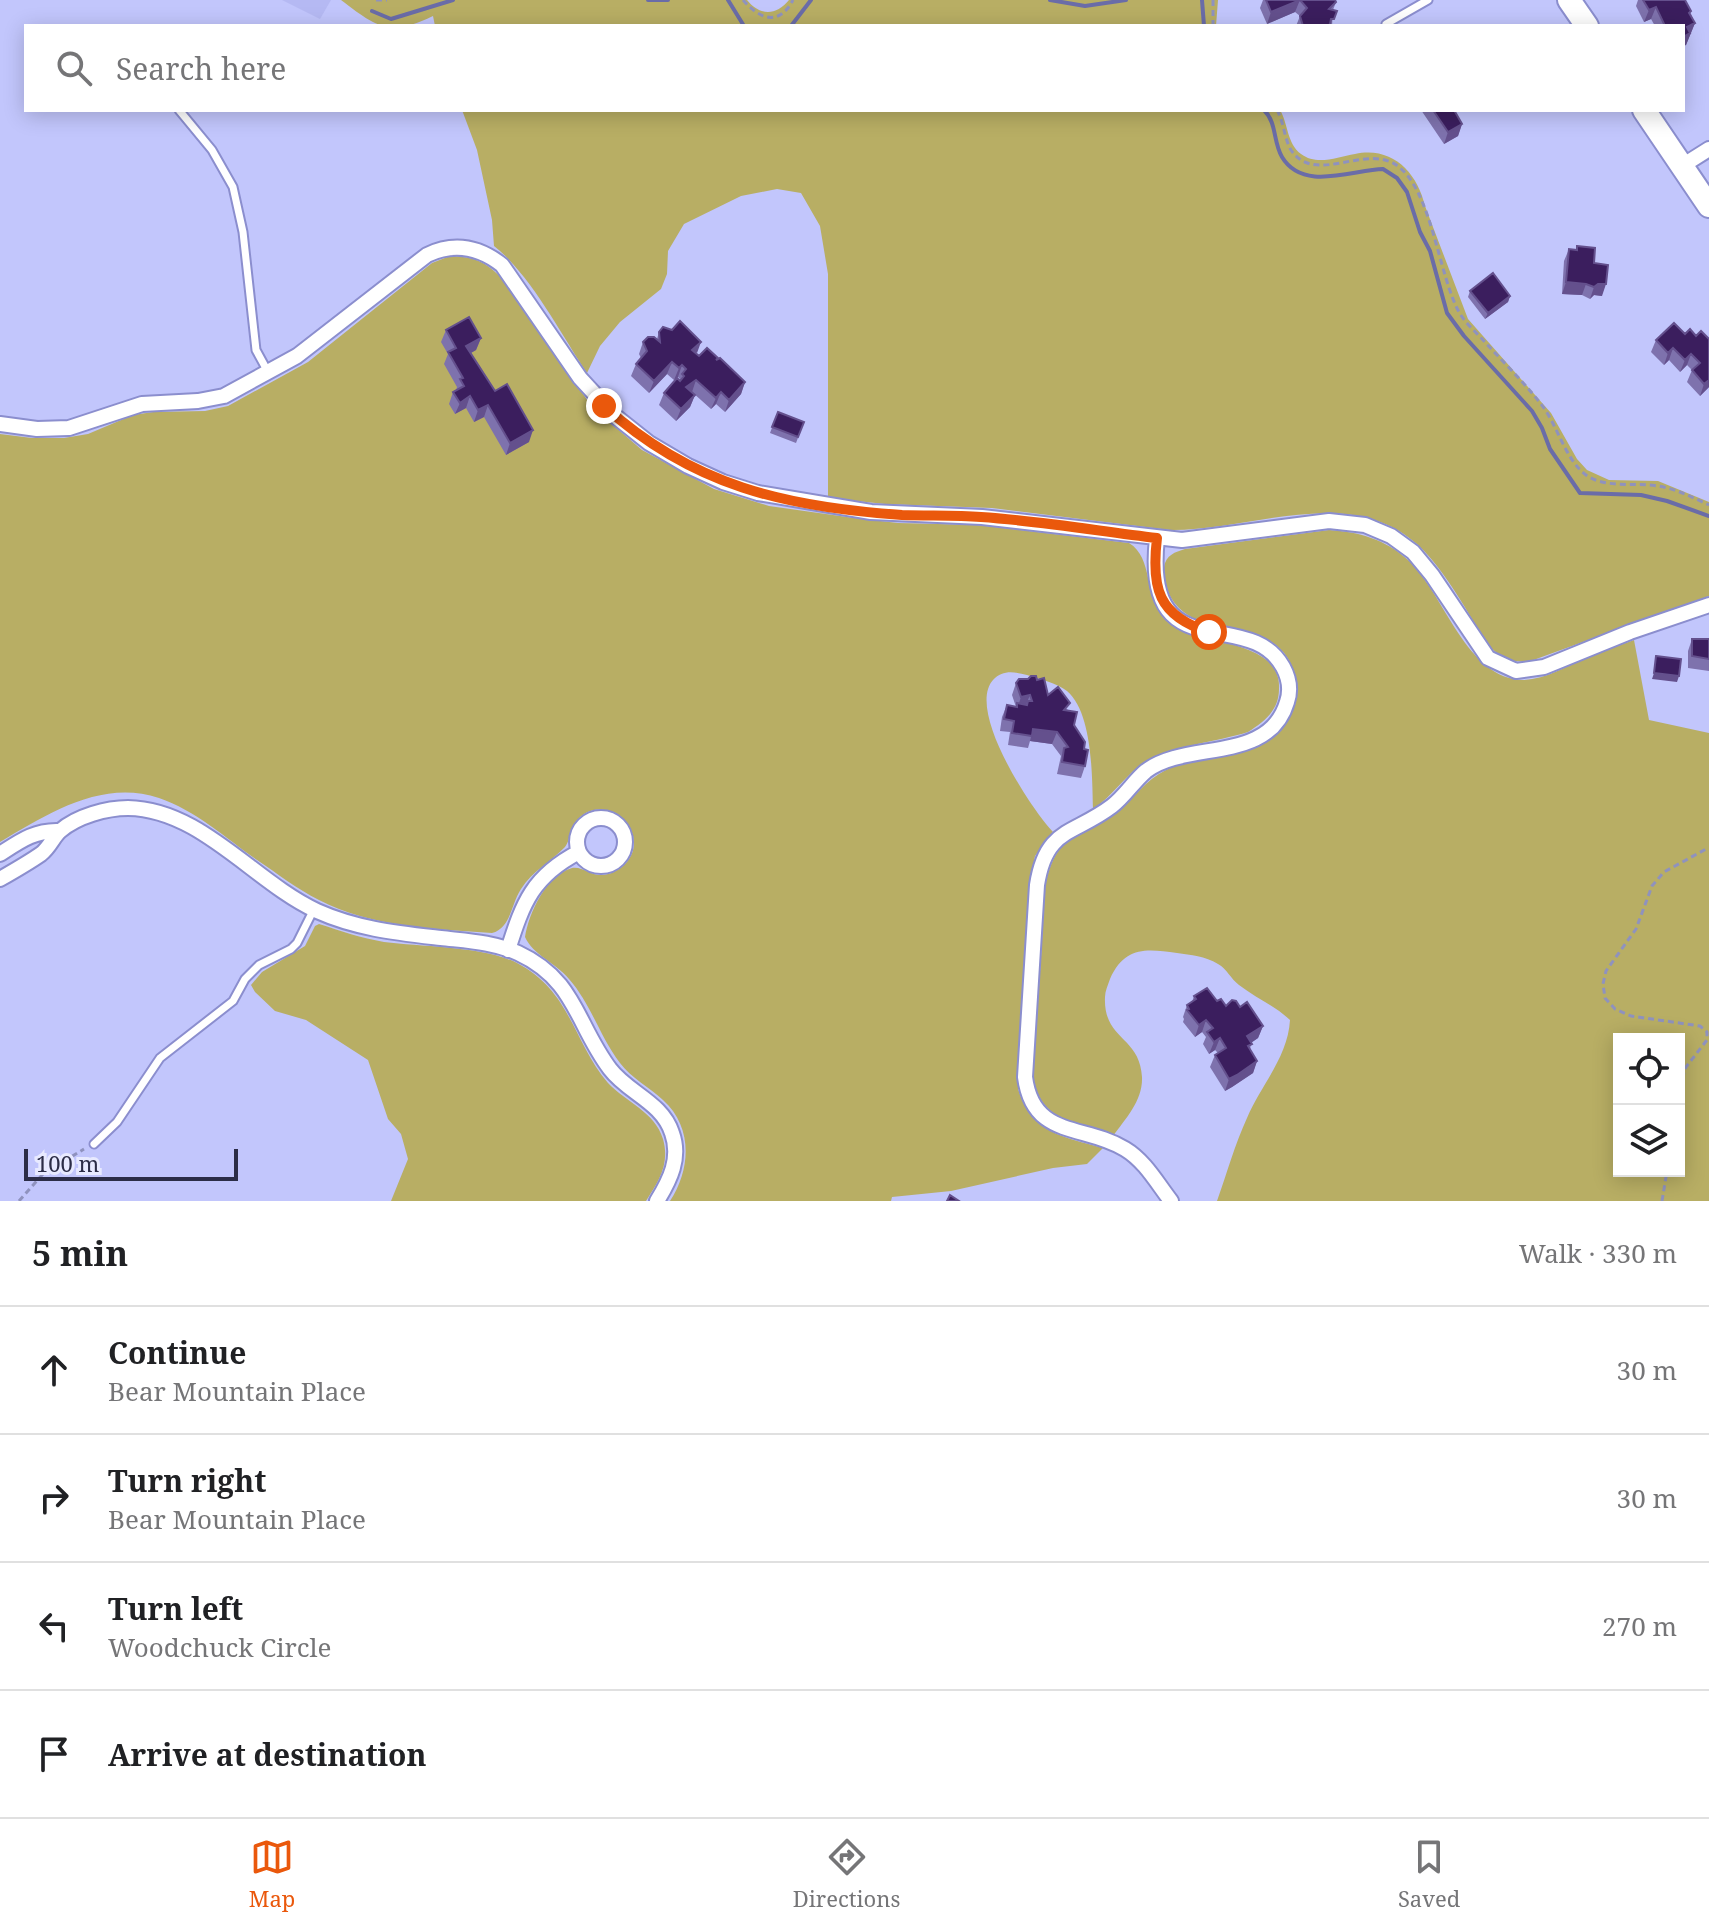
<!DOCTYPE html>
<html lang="en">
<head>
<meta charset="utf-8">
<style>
	:root { --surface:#fff; --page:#f6f6f6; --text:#202124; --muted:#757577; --line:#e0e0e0; --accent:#ea580c }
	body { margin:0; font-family:"Noto Serif",serif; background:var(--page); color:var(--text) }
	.controls { position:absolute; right:24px; bottom:24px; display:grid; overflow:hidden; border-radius:0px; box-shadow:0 4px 20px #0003 }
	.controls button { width:72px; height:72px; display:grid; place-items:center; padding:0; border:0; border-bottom:2px solid var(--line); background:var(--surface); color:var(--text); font:40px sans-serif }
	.scale { position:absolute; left:24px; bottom:20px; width:214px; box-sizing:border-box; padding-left:8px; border:4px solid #2c2d47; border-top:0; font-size:22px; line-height:28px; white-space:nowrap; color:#2c2d47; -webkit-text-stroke:6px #e8eaff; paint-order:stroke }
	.stop { position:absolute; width:24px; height:24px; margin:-18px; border:6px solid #ea580c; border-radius:50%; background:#fff }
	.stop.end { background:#ea580c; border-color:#fff; box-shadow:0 2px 8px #0008 }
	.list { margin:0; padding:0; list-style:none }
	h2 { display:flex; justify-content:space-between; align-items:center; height:104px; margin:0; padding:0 32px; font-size:34px }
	h2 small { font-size:26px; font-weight:400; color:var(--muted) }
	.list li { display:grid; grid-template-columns:52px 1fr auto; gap:24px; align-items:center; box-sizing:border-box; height:128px; padding:0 32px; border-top:2px solid var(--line) }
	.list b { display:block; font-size:30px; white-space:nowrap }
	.list p { margin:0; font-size:26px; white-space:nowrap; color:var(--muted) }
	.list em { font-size:26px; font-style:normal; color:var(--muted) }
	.icon { flex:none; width:44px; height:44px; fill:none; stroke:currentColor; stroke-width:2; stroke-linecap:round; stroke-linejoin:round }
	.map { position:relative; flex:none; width:1709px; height:1201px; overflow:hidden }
	.search { position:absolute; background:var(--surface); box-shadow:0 4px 20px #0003; left:24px; right:24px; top:24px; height:88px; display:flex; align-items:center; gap:20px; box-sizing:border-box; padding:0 28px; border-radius:0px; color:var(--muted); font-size:30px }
	.sheet { height:616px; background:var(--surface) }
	nav { display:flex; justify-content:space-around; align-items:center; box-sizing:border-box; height:112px; border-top:2px solid var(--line); background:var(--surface); font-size:22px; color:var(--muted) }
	nav a { display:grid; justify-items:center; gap:4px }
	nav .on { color:var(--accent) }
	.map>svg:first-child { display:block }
</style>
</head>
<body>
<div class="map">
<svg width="1709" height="1201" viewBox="0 0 1709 1201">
	<rect width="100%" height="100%" fill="#c2c6fc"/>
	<path fill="#b5b9f3" d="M282,0H331L320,19Z"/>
	<path fill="#b8ae64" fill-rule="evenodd" d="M341,0H747C760,16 776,16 789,0H1218L1216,26H435L433,16C390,37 376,27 341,0Z
		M462,110H1280C1288,123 1287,144 1301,154C1317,166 1337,157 1355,154C1392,146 1417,172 1425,206L1468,319L1551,413L1577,459L1587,470L1609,480L1658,481L1709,502V596L1528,662L1513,661L1499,655L1489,646C1468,614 1446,571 1418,545C1350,483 1251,531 1170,530L992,508L885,504L828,498V274L820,226L801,193L777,189L741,196L684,224L668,251L667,274L661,289L620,322L600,346L587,373C561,334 530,274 494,246L492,220L477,150Z
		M450,256C476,257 484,261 503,279L592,407L642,450L714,489L769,506L854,518L898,523L977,525L1129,543C1154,558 1143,597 1166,619C1195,647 1282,637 1279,689C1279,710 1265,721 1248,732C1220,741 1168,747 1145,762C1125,775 1113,796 1093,809C1092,778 1093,713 1067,691C1057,683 1039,679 1027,675C1015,672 1003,669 993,680C966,710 1031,809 1053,832L1035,856L1030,882L1018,1089C1032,1133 1063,1137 1103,1148L1087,1164L1053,1168L951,1191L892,1197L891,1201H670C691,1169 693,1127 663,1100C649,1087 631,1078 620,1063C600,1037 591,1004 569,979C556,963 533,955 525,937C529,913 546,875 572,868C582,866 590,875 601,875C609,875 617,871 623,866C660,831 594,781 571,830C569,836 569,842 565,847C551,862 532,871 521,889C511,904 511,928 492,933C434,929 371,927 319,900C297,889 278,874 257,860C227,839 195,810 159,798C101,779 48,814 0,842V434L32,438H64L88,434L133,415L153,412L205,411L228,406L308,362L432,263Z
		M1329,530C1359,532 1385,539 1408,560C1445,594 1466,680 1524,680C1546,679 1567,666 1587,657C1603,651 1618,646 1634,640L1649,720L1709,733V1201H1217C1227,1173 1235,1144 1247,1118C1261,1085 1288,1057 1290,1020C1275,1006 1256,998 1239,985C1231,979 1227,969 1218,964C1205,956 1191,955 1177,953C1146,949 1125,946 1110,979C1108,985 1105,991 1105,997C1103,1040 1140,1036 1142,1077C1143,1100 1126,1118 1113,1136C1076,1124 1038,1120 1033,1075C1036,1031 1039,987 1042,942C1043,922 1042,901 1046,882C1048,871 1053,858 1060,848C1072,831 1099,825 1115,813C1134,799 1145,780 1166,770C1201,752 1241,762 1274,735C1287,724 1299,704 1297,688C1288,606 1199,649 1170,596C1166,587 1162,577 1164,567C1166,555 1175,552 1185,549ZM1619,1039H1679V1171H1619Z
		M319,924C341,931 361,938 384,942C423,947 483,946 517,963C571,991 573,1042 608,1083C626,1102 655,1112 663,1139C670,1164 659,1181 646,1201H391L408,1159L401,1134L388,1119L368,1060L306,1020L275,1011L255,992L251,985L262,972L305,946L315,926Z"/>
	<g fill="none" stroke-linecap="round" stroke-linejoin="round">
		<path stroke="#6a6ca8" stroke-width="4" d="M648,0H668
			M728,0L744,26
			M1050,0L1085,6L1126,0
			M1202,0L1204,26
			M372,11L391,19L453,0
			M791,26L811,0
			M1264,110C1277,123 1273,142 1282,157C1303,192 1352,170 1383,169L1397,178L1407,192L1420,232L1430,251L1447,313L1464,336L1532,411L1542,428L1550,449L1580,493L1641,495L1667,501L1709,516"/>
		<defs>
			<path id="lane" d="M1386,24L1428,0
				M179,110L212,150L233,187L243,232L256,350L268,372
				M94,1144L117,1122L160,1058L233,1001L245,979L259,965L291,949L297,943L314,909"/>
			<path id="street" d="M1682,166L1709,149
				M0,424L37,429L69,428L142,404L198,401L224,396L297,356L427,255C454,242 479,247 502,265L580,378L615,416L649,443L688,466L723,482L758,493L871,512L982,517L1182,540L1329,521L1365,525L1391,536L1413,552L1432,575L1488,658L1516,671L1544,667L1630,632L1709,605
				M1157,538C1142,673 1248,604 1283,667C1289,678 1291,690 1287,702C1269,764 1187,740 1146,771C1134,781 1125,796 1112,806C1074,835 1046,827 1037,885L1025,1077C1033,1139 1084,1124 1125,1149C1145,1161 1157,1183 1171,1201
				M577 842a24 24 0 1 1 48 0a24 24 0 1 1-48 0Z
				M0,854C20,841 35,830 59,831
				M0,879C14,871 28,863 41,854C50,847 53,837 60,831C77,816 107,808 128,808C201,809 254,882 317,911C357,929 398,933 441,938C467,941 493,942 518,953C576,980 576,1024 610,1069C628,1093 662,1102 672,1133C681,1158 670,1180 657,1201
				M508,950C523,902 533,876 579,852"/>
			<path id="secondary" d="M1569,0L1587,26
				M1644,110L1709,206"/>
		</defs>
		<use href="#lane" stroke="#8b8ece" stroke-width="11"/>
		<use href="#street" stroke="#8b8ece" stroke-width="18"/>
		<use href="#secondary" stroke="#8b8ece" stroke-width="26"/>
		<path stroke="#8f92be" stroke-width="3" stroke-dasharray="6 4" stroke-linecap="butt" d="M376,0H387
			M743,0C759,18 778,28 793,0
			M1213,26V0
			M1277,110C1284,122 1284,138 1291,150C1316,187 1367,141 1399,167C1432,193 1439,276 1459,312C1465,323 1475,331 1483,340C1503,362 1526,384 1544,408C1558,428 1566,460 1586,475C1606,489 1635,482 1658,486C1676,489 1692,497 1709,505
			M1679,1088L1686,1067L1707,1040V1032L1700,1026L1631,1016L1615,1009L1605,998L1603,984L1606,971L1636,929L1652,886L1664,872L1708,848
			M19,1201L43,1174L84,1149
			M1662,1201L1667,1171"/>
		<use href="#lane" stroke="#fff" stroke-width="7"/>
		<use href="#street" stroke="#fff" stroke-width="14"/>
		<use href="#secondary" stroke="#fff" stroke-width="22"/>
	</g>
	<path fill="#7e72ad" d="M1263,0H1335L1336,2L1333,10L1332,26H1296L1300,16L1295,12L1267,24L1260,8Z
		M1638,0H1685L1695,23L1686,45L1683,46V26H1655L1651,19L1644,22L1636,6Z
		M1421,110H1454L1462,124L1458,136L1444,144Z
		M1577,246L1594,263L1602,296L1594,295L1590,299L1582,295L1562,294L1564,261L1569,249L1576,250Z
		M1470,291L1510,296L1508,302L1485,319L1468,297Z
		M446,330L481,338L476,350L471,353L529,442L506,455L484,417L474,422L466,408L455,414L449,404L453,392L456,390L457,387L444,364L448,354L441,342Z
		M659,332L699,356L717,359L745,382L741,394L725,412L716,404L711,409L692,392L695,395L690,407L676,421L659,405L664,393L680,379L678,377L674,380L667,374L649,393L631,376L636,364L641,358L639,354L643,342L657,339Z
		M1685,334L1709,339V387L1700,396L1687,382L1692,370L1687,365L1680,372L1669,360L1664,365L1651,352L1656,340Z
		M778,412L804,422L796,443L770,433Z
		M1692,639H1709V671L1688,668V651Z
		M1037,680L1048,695L1068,710L1074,725L1084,749L1085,766L1081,778L1057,774L1061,756L1052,744L1030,741L1028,748L1008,745L1010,732L1000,731L1002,717L1007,705L1016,707L1012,695L1016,683Z
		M1194,996L1217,1001L1226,1006L1240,1007L1263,1026L1258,1038L1251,1043L1250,1050L1257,1061L1253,1073L1232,1087L1225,1091L1210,1067L1215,1055L1218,1053L1215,1050L1209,1054L1203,1044L1206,1037L1202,1032L1195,1037L1183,1022L1184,1019L1183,1017L1187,1005L1192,1002Z"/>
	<path fill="#64508d" d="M1300,0L1295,12L1267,24L1271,12Z
		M1656,7L1651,19L1644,22L1649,10Z
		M1695,23L1686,45L1683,46V37L1687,27Z
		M1462,124L1458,136L1444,144L1448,132Z
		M1566,282L1586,284L1582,295L1562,294Z
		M1598,284H1606L1602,296L1594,295L1590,299L1594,287Z
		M1510,296L1508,302L1485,319L1488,313Z
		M481,338L476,350L462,358L466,346Z
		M701,342L697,353L692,350Z
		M1673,348L1669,360L1664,365L1668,353Z
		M1691,354L1687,365L1680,372L1685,360Z
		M672,362L667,374L649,393L654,381Z
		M682,365L678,377L674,380L679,368Z
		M696,380L692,392L682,399L686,387Z
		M1709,380V387L1700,396L1704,384Z
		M745,382L741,394L725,412L729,400Z
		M721,392L716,404L711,409L716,398Z
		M695,395L690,407L676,421L681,409Z
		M470,396L466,408L455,414L460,403Z
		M488,405L484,417L474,422L478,410Z
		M533,430L529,442L506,455L510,443Z
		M1654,673L1679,676L1677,682L1652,679Z
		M1030,695L1025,707L1017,709L1021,697Z
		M1033,729L1057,732L1052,744L1030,741Z
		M1206,1020L1202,1032L1195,1037L1199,1025Z
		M1263,1026L1258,1038L1243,1048L1247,1036Z
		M1220,1038L1215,1050L1209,1054L1214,1042Z
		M1257,1061L1253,1073L1232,1087L1225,1091L1229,1079Z"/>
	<path fill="#3b1e5e" stroke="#64508d" stroke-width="2" d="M1266,0H1335L1336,2L1329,9L1337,11L1334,19H1331L1330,24L1327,26H1303L1300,16L1307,8L1300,0L1271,12Z
		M1643,0H1685L1691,11L1689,13L1695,23L1687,27L1690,33L1683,37V26H1665L1656,7L1649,10Z
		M1433,110H1454L1462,124L1448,132Z
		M1577,246L1595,248L1594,263L1608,265L1606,284H1598L1594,287L1586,284L1566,282L1569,249L1577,250Z
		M1493,273L1510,296L1488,313L1470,291Z
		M469,317L481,338L466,346L495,391L507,384L533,430L510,443L488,405L478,410L470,396L460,403L453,392L464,386L460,379L463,378L448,352L456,348L446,330Z
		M680,321L701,342L692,350L699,356L707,348L718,358L716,360L720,358L745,382L729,400L721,392L716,398L696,380L686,387L695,395L681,409L664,393L677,378L680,381L684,376L682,374L686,369L682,365L679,368L672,362L654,381L636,364L647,351L643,342L648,337H654L660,342L659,332L663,327L672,330Z
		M1674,323L1685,334L1690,329L1696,336L1701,331L1709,339V380L1704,384L1692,370L1700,363L1691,354L1685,360L1673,348L1668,353L1656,340Z
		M778,412L804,422L798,437L772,427Z
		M1692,639H1709V659L1692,656Z
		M1656,656L1681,659L1679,676L1654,673Z
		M1031,676H1036L1037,680L1044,678L1048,695L1058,687L1070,703L1064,710L1077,712L1074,725L1085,742L1084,749L1088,750L1085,766L1062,762L1064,748L1068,747L1057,732L1033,729L1032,736L1012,733L1014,721L1004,719L1007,705L1017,707V703L1027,705L1028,701H1032L1030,695L1021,697L1016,683L1019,679H1028Z
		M1207,988L1217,1001L1221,999L1226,1006L1232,1000L1236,1001L1240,1007L1247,1002L1263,1026L1247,1036L1252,1044L1248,1046L1257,1061L1237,1075L1229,1079L1215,1055L1226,1048L1220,1038L1214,1042L1207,1032L1213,1028L1206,1020L1199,1025L1187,1010L1189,1009L1187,1005L1196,999L1194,996Z
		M950,1195L959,1201H947Z"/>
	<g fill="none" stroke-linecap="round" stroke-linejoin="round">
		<path stroke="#ea580c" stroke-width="10" d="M604,406C692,486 786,507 902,515C928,516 955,515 981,517C1040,521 1098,531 1157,538C1151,588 1158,616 1209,632"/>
	</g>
</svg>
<div class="controls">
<button><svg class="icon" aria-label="locate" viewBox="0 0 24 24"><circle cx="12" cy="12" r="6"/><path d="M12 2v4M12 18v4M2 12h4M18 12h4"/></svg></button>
<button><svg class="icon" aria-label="layers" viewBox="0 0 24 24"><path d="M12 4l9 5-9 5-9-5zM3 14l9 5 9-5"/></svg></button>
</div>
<div class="scale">100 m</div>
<div class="stop" style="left:1209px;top:632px"></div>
<div class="stop end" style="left:604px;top:406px"></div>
<div class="search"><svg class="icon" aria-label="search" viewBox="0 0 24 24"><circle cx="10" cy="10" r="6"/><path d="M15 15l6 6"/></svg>Search here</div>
</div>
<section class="sheet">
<h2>5 min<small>Walk · 330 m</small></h2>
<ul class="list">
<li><svg class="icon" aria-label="ahead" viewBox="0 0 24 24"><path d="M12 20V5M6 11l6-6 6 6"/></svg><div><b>Continue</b><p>Bear Mountain Place</p></div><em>30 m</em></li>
<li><svg class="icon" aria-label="right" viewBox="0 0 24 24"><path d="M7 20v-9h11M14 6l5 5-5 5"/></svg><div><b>Turn right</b><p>Bear Mountain Place</p></div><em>30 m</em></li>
<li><svg class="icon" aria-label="left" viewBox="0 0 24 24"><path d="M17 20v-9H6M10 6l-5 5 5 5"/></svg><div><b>Turn left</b><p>Woodchuck Circle</p></div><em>270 m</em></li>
<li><svg class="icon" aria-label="arrive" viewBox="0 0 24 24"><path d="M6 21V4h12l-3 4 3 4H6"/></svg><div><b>Arrive at destination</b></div></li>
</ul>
</section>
<nav>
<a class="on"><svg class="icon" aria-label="map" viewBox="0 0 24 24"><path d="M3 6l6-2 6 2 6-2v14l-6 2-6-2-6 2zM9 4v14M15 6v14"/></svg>Map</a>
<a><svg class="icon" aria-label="directions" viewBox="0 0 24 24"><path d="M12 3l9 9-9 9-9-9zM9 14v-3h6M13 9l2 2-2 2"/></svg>Directions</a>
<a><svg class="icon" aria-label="saved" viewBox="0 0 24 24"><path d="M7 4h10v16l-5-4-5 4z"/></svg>Saved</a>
</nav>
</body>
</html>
